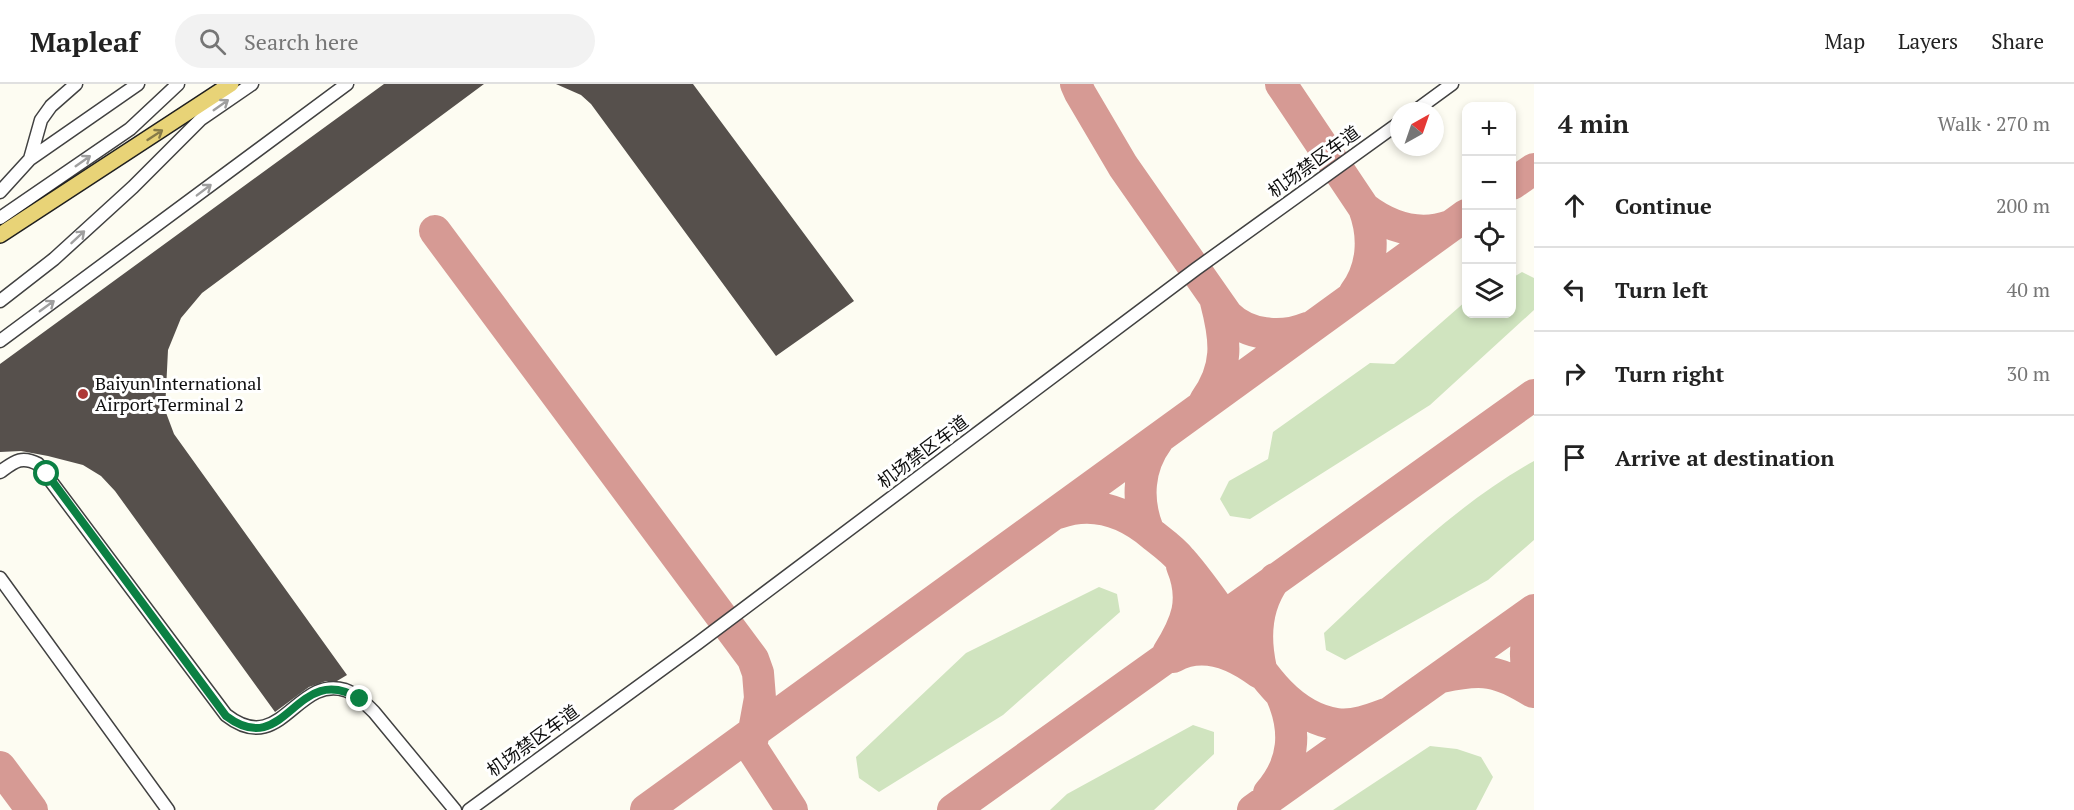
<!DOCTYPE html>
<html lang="en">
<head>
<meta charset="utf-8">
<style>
	:root { --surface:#fff; --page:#f2f2f2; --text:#222; --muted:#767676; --line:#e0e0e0 }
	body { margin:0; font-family:"PT Serif","Noto Sans SC",serif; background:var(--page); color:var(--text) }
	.controls { position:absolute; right:18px; top:18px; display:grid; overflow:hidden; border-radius:12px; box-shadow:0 3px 9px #0003 }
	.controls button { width:54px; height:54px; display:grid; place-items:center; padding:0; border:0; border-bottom:2px solid var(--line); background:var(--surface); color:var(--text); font:30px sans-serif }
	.compass { position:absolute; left:1390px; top:18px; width:54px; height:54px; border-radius:50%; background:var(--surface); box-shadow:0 3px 9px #0003; rotate:40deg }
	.stop { position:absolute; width:18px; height:18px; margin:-14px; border:4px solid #0b8043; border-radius:50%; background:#fff }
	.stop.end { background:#0b8043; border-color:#fff; box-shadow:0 2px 6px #0008 }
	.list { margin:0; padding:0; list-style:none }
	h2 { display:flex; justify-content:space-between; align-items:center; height:78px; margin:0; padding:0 24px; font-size:26px }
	h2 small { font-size:20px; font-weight:400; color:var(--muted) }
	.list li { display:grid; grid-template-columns:39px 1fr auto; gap:18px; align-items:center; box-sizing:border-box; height:84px; padding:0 24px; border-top:2px solid var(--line) }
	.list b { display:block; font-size:22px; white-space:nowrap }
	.list em { font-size:20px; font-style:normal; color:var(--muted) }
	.icon { flex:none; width:33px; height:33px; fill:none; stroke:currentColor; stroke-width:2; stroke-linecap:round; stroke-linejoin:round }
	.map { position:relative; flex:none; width:1534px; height:726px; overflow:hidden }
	header { display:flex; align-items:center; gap:36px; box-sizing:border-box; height:84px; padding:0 30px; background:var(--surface); border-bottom:2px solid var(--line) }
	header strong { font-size:28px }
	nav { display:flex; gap:33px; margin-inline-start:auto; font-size:21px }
	.search { width:420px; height:54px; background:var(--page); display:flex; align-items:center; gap:15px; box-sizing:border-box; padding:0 21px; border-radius:33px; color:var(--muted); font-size:22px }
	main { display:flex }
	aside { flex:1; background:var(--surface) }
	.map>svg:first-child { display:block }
</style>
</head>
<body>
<header>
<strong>Mapleaf</strong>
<div class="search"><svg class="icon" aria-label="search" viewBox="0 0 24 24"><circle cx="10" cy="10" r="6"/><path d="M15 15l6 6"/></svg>Search here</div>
<nav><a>Map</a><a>Layers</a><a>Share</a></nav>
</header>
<main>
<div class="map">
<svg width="1534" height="726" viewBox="0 0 1534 726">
	<rect width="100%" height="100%" fill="#fdfcf2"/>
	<path fill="#d0e4bf" d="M1522,188L1534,194V226L1430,321L1250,435L1230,432L1220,415L1229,397L1268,375L1273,348L1370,279L1394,280L1466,217V230H1512V194Z
		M1534,377V456L1488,496L1345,576L1326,566L1324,549C1390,487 1454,422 1534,377Z
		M1099,503L1117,510L1120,528L1003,631L879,708L859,694L856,673L966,569Z
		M1193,641L1214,648V670L1154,726H1050L1067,710Z
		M1430,662L1457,665L1481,673L1493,693L1476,726H1333Z"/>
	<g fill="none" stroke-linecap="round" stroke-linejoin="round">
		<path stroke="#d69a94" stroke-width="32" d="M1076,0L1080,9L1123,82L1227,231C1247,251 1280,255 1307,244
			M1281,0L1364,124C1375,153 1373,185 1354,210
			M1512,100L1534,85
			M1364,124C1389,143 1419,153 1450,142
			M435,147L753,575L758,589L760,614L751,663L792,726
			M1205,317C1229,284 1226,256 1216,218
			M1058,429C1094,416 1126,428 1154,452C1163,459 1174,467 1181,476C1197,494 1211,514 1225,534C1253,574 1283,633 1337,640C1354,642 1370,636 1386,630
			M1148,446C1136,416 1138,383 1158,356
			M1168,569C1187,539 1196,516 1182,482
			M1173,573C1203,556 1236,571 1260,589
			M1261,585C1254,554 1256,521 1275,495
			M1442,593C1482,584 1498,586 1533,608C1525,585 1522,559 1534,536
			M0,683L32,726
			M1269,709C1295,679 1297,646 1281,610
			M646,726L1466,131
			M953,726L1534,311
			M1253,726L1534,526"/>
	</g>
	<path fill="#56504c" d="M384,0H484L202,209L181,234L168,266L165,326L174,350L347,591L337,597H326L309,603L275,628L115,407L101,392L83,381L48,372L21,367L0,368V280Z
		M556,0H693L854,217L776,272L591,20L581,11Z"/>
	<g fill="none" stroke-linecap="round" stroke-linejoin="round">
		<defs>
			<path id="minor" d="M1415,27L1452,0
				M30,75L41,36L51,22L76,0
				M0,108L30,75L138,0
				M0,134L130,45L178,0
				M0,217L54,175L133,103L201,35L252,0
				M0,257L347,0
				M0,388C14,378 21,371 38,380L226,631C281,674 296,591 345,606C356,610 366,620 374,628L455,726
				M0,494L168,726
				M469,726L698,559L1196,185L1399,39"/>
			<path id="major" d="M0,151L231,0"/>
		</defs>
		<use href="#minor" stroke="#414141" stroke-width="15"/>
		<use href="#major" stroke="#1f1f1f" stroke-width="18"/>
		<use href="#minor" stroke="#fff" stroke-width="12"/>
		<use href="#major" stroke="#e8d377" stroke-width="15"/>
	</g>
	<defs><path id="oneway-shaft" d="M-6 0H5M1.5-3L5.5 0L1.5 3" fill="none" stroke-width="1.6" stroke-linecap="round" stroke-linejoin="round" transform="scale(1.5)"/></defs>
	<g stroke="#9f9f9f">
		<use href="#oneway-shaft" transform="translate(221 21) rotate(-35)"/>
		<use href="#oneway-shaft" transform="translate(83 77) rotate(-35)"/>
		<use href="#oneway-shaft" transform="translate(204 106) rotate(-37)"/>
		<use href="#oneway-shaft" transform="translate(78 153) rotate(-43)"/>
		<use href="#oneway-shaft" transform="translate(47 222) rotate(-36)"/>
	</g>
	<use stroke="#867a48" href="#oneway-shaft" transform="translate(155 51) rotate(-33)"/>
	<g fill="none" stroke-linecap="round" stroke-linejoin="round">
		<path stroke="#0b8043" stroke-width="8" d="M47,390L226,632C287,678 295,575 360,615"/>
	</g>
	<circle fill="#ae3937" stroke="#fff" stroke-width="2" cx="83" cy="310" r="6"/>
	<g text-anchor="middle" stroke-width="6" stroke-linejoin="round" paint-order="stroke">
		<g font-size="18" fill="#0e0e0e" stroke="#fff">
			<text transform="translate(1314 78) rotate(-36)" y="6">机场禁区车道</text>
			<text transform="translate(923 368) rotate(-37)" y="6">机场禁区车道</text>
			<text transform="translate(533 657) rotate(-36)" y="6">机场禁区车道</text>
		</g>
		<g font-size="18" fill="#0e0e0e" stroke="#fff" text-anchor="start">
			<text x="95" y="306">Baiyun International<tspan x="95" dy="21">Airport Terminal 2</tspan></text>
		</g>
	</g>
</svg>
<div class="controls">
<button>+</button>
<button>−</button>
<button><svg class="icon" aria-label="locate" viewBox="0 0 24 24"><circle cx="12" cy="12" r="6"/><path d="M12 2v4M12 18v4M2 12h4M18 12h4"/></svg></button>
<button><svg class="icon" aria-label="layers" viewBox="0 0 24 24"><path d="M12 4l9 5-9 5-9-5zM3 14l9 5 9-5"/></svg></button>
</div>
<svg class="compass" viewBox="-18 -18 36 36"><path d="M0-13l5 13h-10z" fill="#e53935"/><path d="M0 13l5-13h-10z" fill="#767676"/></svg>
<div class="stop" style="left:47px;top:390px"></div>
<div class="stop end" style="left:360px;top:615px"></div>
</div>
<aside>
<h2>4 min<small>Walk · 270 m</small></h2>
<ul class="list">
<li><svg class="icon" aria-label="ahead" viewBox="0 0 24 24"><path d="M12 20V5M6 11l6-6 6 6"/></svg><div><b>Continue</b></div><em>200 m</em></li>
<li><svg class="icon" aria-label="left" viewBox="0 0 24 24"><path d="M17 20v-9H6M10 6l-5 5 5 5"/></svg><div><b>Turn left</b></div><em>40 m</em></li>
<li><svg class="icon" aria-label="right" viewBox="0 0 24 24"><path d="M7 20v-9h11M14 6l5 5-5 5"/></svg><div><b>Turn right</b></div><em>30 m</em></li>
<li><svg class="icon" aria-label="arrive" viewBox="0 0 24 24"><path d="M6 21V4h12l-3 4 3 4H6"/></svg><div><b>Arrive at destination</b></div></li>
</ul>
</aside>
</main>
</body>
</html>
